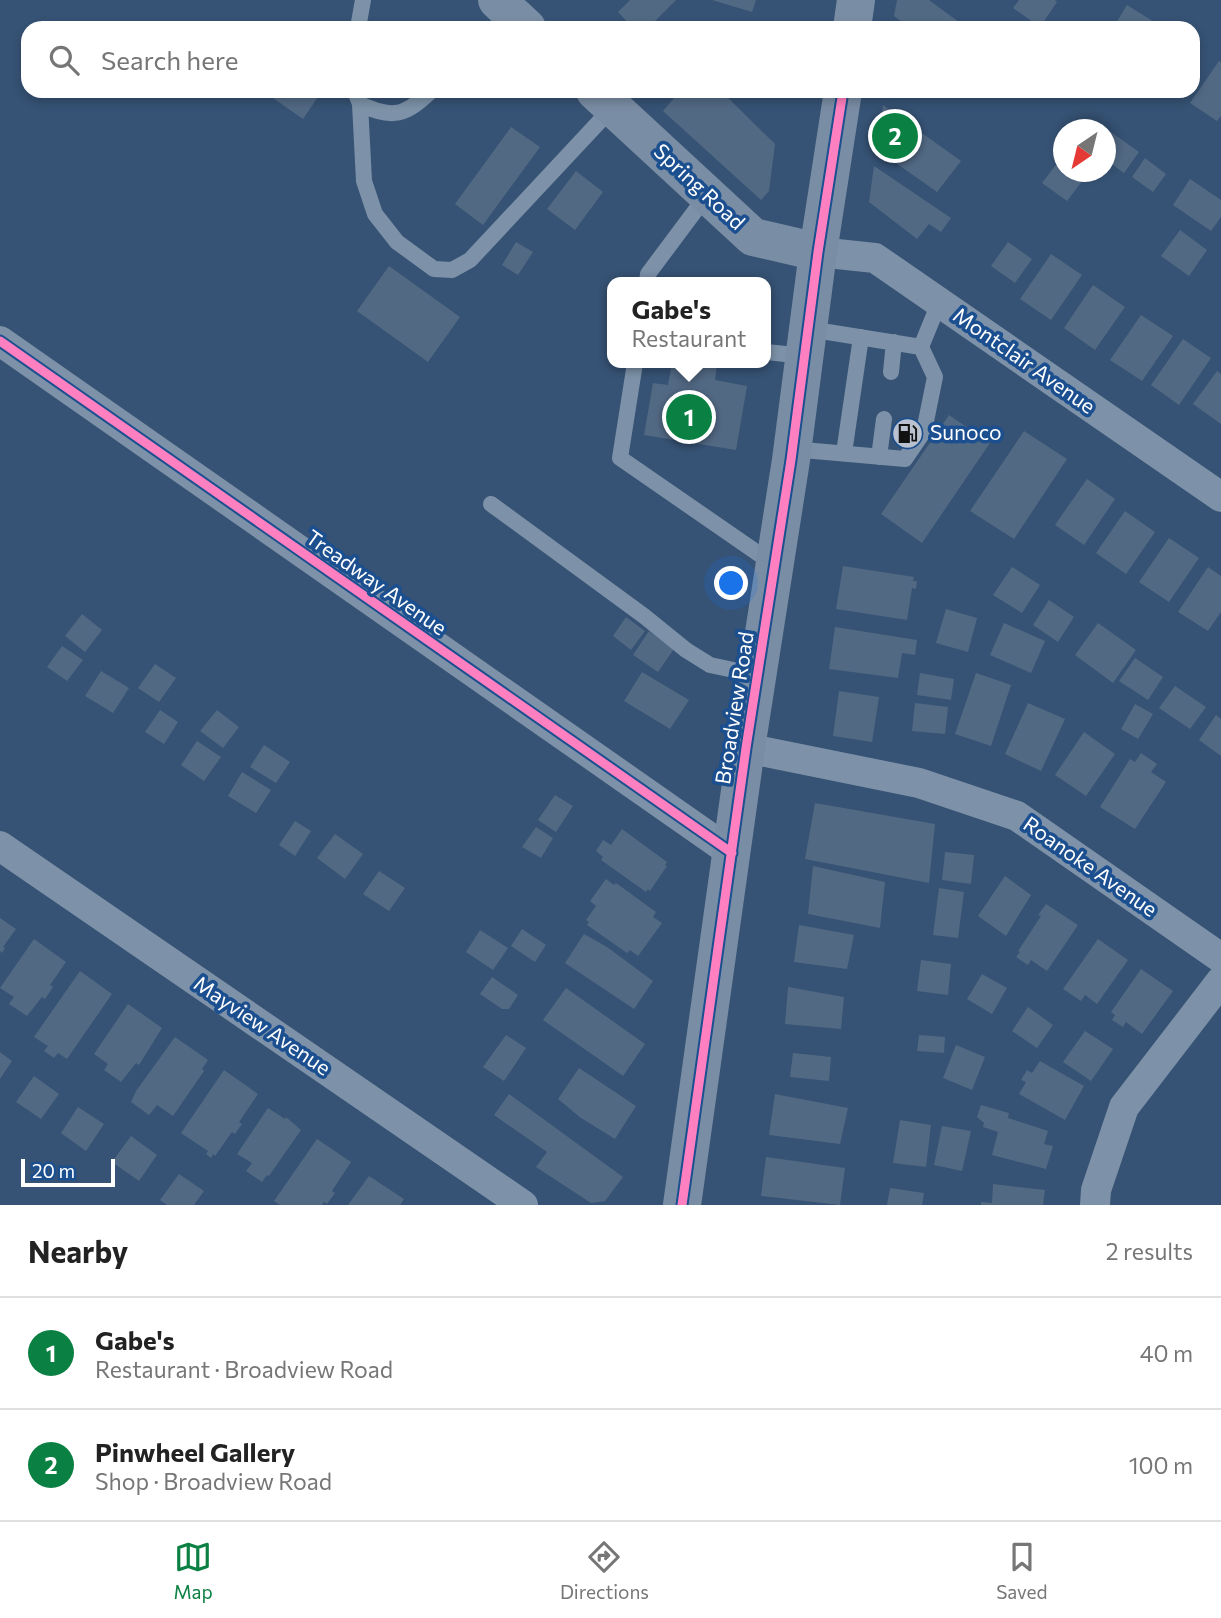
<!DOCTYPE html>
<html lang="en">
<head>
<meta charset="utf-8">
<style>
	:root { --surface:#fff; --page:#f6f6f6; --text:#222; --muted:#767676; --line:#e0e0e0; --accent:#0b8043 }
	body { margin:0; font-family:Commissioner,sans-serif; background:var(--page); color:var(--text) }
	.compass { position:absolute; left:1053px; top:119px; width:63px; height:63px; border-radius:50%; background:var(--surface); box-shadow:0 4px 10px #0003; rotate:215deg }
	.scale { position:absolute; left:21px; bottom:18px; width:94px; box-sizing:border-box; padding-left:7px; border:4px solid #fff; border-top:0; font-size:19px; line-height:24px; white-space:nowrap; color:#fff; -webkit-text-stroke:5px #1b4f8f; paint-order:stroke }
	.you { position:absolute; left:732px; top:584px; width:24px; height:24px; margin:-18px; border:5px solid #fff; border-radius:50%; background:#1a73e8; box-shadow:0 0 0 10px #1a73e833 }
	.badge { display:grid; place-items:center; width:46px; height:46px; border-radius:50%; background:var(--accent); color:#fff; font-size:23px; font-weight:700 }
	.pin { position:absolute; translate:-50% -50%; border:4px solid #fff; box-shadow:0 2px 7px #0006 }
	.popup { position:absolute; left:607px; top:277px; width:164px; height:91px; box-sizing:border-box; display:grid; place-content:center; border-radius:14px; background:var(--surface); filter:drop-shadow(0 2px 5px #0005); font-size:23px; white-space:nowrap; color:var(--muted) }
	.popup b { font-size:26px; color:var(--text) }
	.popup::after { content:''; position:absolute; left:50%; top:100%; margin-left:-14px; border:14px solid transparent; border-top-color:var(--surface) }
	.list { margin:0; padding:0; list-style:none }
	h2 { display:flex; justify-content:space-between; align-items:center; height:91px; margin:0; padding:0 28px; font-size:30px }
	h2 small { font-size:23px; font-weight:400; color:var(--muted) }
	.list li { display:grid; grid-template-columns:46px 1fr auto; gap:21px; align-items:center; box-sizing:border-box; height:112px; padding:0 28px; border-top:2px solid var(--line) }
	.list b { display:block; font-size:26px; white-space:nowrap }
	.list p { margin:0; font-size:23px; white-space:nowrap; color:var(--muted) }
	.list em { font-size:23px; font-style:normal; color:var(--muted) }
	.icon { flex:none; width:38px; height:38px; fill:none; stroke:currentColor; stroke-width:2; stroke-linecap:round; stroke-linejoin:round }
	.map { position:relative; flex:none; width:1221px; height:1205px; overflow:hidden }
	.search { position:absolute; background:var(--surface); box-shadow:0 4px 10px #0003; left:21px; right:21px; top:21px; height:77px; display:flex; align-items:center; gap:18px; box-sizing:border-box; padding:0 24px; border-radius:21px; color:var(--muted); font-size:26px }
	.sheet { height:315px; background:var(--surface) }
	nav { display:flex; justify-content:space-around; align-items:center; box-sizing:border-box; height:98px; border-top:2px solid var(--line); background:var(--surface); font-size:19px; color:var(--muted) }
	nav a { display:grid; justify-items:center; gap:4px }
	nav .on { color:var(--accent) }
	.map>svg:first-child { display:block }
</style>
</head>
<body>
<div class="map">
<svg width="1221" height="1205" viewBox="0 0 1221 1205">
	<rect width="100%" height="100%" fill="#365274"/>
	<path fill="#526984" d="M630,0H676L648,28H633L618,12Z
		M712,0H756L752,12Z
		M897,0H929L967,28H910L894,16Z
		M1019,0H1055L1057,2L1040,27L1013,8Z
		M1127,5L1159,25L1157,28H1113Z
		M1219,61L1221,62V116L1217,121L1190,103Z
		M274,91H322L303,119L270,96Z
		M680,91H721L775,144L769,191L761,200L663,111Z
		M883,105L961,161L937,192L876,149Z
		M1101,125L1139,152L1124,173L1106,160V130H1098Z
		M511,127L540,147L483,225L455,204Z
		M1145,158L1166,174L1153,192L1132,177Z
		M1059,161L1064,164V172H1073L1083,180L1067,201L1042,183Z
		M874,166L951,218L941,232L929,224L917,239L869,202Z
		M576,171L603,192L575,230L547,209Z
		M1190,179L1221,200V217L1211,231L1173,205Z
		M1180,230L1207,250L1189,276L1161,256Z
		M516,242L533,252L518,275L502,265Z
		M1008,242L1032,259L1015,283L991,266Z
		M1051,254L1082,275L1051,320L1020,299Z
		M389,266L460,317L428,362L357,311Z
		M1093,285L1125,307L1095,350L1064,328Z
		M1141,315L1173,336L1142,381L1110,360Z
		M1183,339L1211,358L1179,405L1151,385Z
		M672,363L685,365V363L717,365L715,380L747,386L736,450L644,435L653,383L668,385Z
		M1217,371L1221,374V424L1193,404Z
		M949,415L990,443L922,543L881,514Z
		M1024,431L1067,459L1014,539L970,511Z
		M1087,479L1115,499L1084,545L1055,525Z
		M1125,511L1155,532L1126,574L1096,553Z
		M1169,538L1199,558L1169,602L1139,582Z
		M843,566L914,577L913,581H917L916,589L912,588L907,620L836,609Z
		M1012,567L1040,585L1022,613L993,595Z
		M1208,567L1221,576V612L1208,631L1178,612Z
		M1049,600L1074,617L1058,642L1033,625Z
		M946,609L977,618L968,652L936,643Z
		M82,614L102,630L85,652L65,636Z
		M626,617L645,631L631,650L613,636Z
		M1004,623L1045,641L1031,673L990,655Z
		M1098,623L1136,650L1113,683L1075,655Z
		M835,627L917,640L915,655L902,653L898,678L829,669Z
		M649,631L674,649L658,672L633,655Z
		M62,646L83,660L67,681L47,667Z
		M1135,658L1163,677L1148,700L1119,681Z
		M155,664L176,678L159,702L138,688Z
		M101,671L129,688L113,713L85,696Z
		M642,672L689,700L670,729L624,701Z
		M920,673L954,679L951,700L917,695Z
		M976,673L1011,685L991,746L955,734Z
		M1175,686L1206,707L1190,729L1159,708Z
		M839,691L879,697L872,742L833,736Z
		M915,703L948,707L945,734L912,731Z
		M1028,703L1065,719L1041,771L1005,754Z
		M1135,704L1153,714L1138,739L1121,729Z
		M160,710L178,722L164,744L145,732Z
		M217,710L239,727L223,748L200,731Z
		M1216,715L1221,719V756L1199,740Z
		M1084,732L1115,754L1086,796L1055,775Z
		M197,741L221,757L204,781L181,765Z
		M264,745L290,762L276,783L250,767Z
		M1141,753L1157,764L1151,772L1166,782L1135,829L1100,807L1130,759L1135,762Z
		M242,772L271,790L256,813L228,796Z
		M555,795L573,806L556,832L538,820Z
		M815,803L935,824L929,883L805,859Z
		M295,821L311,831L295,856L279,845Z
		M536,827L553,838L541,858L522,847Z
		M622,829L667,862L665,865L667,866L650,891L648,889L646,892L601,860L603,857L596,851L603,840L611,845Z
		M335,834L363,854L345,879L317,858Z
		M945,852L974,855L971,884L942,880Z
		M813,866L885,882L880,928L808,914Z
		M379,871L405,888L389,911L363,894Z
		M1005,876L1031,895L1006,936L978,916Z
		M606,879L614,885L616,883L656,912L653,917L662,923L638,956L630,950L627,953L587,925L589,922L586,920L596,906L590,901Z
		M939,888L964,892L958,938L933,935Z
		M1046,904L1078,925L1047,971L1031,960L1028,965L1016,957L1020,952L1018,951L1041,916L1038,915Z
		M0,918L16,929L3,947L5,948L2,953L0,951Z
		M799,925L854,935L847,969L794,962Z
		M522,929L546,945L535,962L511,946Z
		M480,930L508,948L493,970L466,952Z
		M584,934L607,947L653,981L634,1009L565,963Z
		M34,939L66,962L50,985L53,987L45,999L42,997L27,1016L9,1004L14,997L0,988Z
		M1098,939L1128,960L1097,1004L1085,995L1081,1001L1063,989Z
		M921,960L951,964L948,995L917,991Z
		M1141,969L1173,991L1142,1034L1126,1022L1123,1027L1112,1020L1115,1015L1111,1012Z
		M80,971L112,994L67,1059L58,1053L54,1058L44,1051L48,1046L34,1037Z
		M982,974L1007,988L992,1014L967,999Z
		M492,977L518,995L509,1009H502L480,994Z
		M788,987L844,997L841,1029L785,1024Z
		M566,988L645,1044L623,1076L543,1020Z
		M128,1004L162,1028L139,1065L136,1063L121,1082L104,1070L108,1064L94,1054Z
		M1028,1007L1053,1025L1037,1048L1012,1031Z
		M1085,1031L1113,1049L1091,1081L1063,1062Z
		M506,1035L526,1048L504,1081L483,1067Z
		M919,1035L945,1037L944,1053L917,1051Z
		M175,1037L208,1060L202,1069L204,1071L173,1116L157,1105L149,1115L131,1102L136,1091Z
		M956,1045L985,1057L972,1090L943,1078Z
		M0,1052L12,1061L0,1079Z
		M793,1053L831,1057L829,1081L790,1077Z
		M1040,1061L1084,1086L1065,1120L1019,1094L1026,1082L1021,1080L1027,1070L1032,1073Z
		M579,1068L636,1106L615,1139L581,1118L558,1099Z
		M224,1070L258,1094L239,1122L242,1124L235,1134L232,1132L215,1156L213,1154L211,1158L206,1154L208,1151L181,1133Z
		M34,1076L59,1094L41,1119L16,1102Z
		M509,1094L623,1177L605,1201L591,1203L536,1167L547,1152L494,1115Z
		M775,1094L848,1108L840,1144L769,1135Z
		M981,1105L1009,1113L1008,1118L1048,1131L1044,1144L1053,1146L1046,1169L992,1155L998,1132L983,1127L984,1123L977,1117Z
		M78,1107L104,1124L86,1151L61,1133Z
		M268,1108L285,1119L286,1117L301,1130L269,1176L267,1175L262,1182L246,1171L252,1163L237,1154Z
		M900,1120L931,1125L926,1167L893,1163Z
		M942,1126L971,1131L962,1171L934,1165Z
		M131,1136L157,1155L139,1181L112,1162Z
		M317,1139L351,1162L332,1191L335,1193L327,1204L324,1202L322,1205H280L274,1201Z
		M766,1157L845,1168L840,1205L761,1196Z
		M179,1174L204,1191L194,1205H167L160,1200Z
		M369,1176L404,1199L400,1205H348Z
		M993,1184L1045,1190L1043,1205H981V1202L992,1203Z
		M890,1188L924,1193L922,1205H887Z"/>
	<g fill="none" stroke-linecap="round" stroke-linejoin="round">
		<path stroke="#7d92a8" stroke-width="16" d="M358,28L363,0
			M355,91L360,104C393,120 406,115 431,91
			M360,104L364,181L375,214L397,242L434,269L452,270L470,260L613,107
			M647,282L648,274L707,195
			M809,329L921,347
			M766,352L805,356
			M635,363L620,458L772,563
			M891,372L894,342
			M792,449L905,459L924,431L935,377L921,347L939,303
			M844,453L861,337
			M879,457L884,419
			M491,504L644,616L686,650L710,665L757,675"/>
		<path stroke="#7d92a8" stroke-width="30" d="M818,252L875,258L1221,497
			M0,341L732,853
			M746,748L919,783L1017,816L1221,958
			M0,846L523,1205
			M1095,1205L1096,1190L1124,1107L1221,981"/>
		<path stroke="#798da4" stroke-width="38" d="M497,0L527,28
			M852,28L856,0
			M595,91L753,237L818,252
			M682,1205L746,748L791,460L818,252L843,91"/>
		<defs>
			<path id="cycleway" d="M0,341L732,853
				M682,1205L746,748L791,460L818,252L843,91"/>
		</defs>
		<use href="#cycleway" stroke="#1b4f8f" stroke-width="13"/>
		<use href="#cycleway" stroke="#ff80c0" stroke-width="9"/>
	</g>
	<defs>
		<symbol id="fuel-disc" viewBox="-11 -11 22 22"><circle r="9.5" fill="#b9c2ce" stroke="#1b4f8f"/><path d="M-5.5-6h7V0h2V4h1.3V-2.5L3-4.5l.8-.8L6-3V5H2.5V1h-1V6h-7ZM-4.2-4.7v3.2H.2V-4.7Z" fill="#111"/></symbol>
	</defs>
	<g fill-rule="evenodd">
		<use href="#fuel-disc" x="890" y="416" width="35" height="35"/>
	</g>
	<g text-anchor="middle" stroke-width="7" stroke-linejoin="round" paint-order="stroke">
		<g font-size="21" fill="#fff" stroke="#1b4f8f">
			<text transform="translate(699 187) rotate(43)" y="7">Spring Road</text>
			<text transform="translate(1024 361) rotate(35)" y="7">Montclair Avenue</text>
			<text transform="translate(376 583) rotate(35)" y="7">Treadway Avenue</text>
			<text transform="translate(735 708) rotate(-81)" y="7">Broadview Road</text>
			<text transform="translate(1090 867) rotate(35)" y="7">Roanoke Avenue</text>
			<text transform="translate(262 1026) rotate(34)" y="7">Mayview Avenue</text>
		</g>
		<g font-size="21" fill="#fff" stroke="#1b4f8f" text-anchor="start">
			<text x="930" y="440">Sunoco</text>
		</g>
	</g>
</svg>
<svg class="compass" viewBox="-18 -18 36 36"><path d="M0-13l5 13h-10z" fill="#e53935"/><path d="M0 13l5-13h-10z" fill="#767676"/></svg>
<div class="scale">20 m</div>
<div class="you"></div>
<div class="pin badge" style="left:689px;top:417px">1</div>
<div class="popup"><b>Gabe's</b>Restaurant</div>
<div class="pin badge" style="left:895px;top:136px">2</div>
<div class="search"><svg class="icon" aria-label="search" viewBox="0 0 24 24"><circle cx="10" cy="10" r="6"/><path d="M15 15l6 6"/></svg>Search here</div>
</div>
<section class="sheet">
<h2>Nearby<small>2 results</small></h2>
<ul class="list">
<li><span class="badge">1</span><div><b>Gabe's</b><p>Restaurant · Broadview Road</p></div><em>40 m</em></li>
<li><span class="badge">2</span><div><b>Pinwheel Gallery</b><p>Shop · Broadview Road</p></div><em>100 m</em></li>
</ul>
</section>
<nav>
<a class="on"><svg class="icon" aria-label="map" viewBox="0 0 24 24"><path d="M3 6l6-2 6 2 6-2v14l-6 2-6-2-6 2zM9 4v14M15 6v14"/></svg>Map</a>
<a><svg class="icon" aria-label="directions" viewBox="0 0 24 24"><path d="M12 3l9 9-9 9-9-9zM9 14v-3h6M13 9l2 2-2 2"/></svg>Directions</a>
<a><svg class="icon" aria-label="saved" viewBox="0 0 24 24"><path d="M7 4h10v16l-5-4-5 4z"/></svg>Saved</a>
</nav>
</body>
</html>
